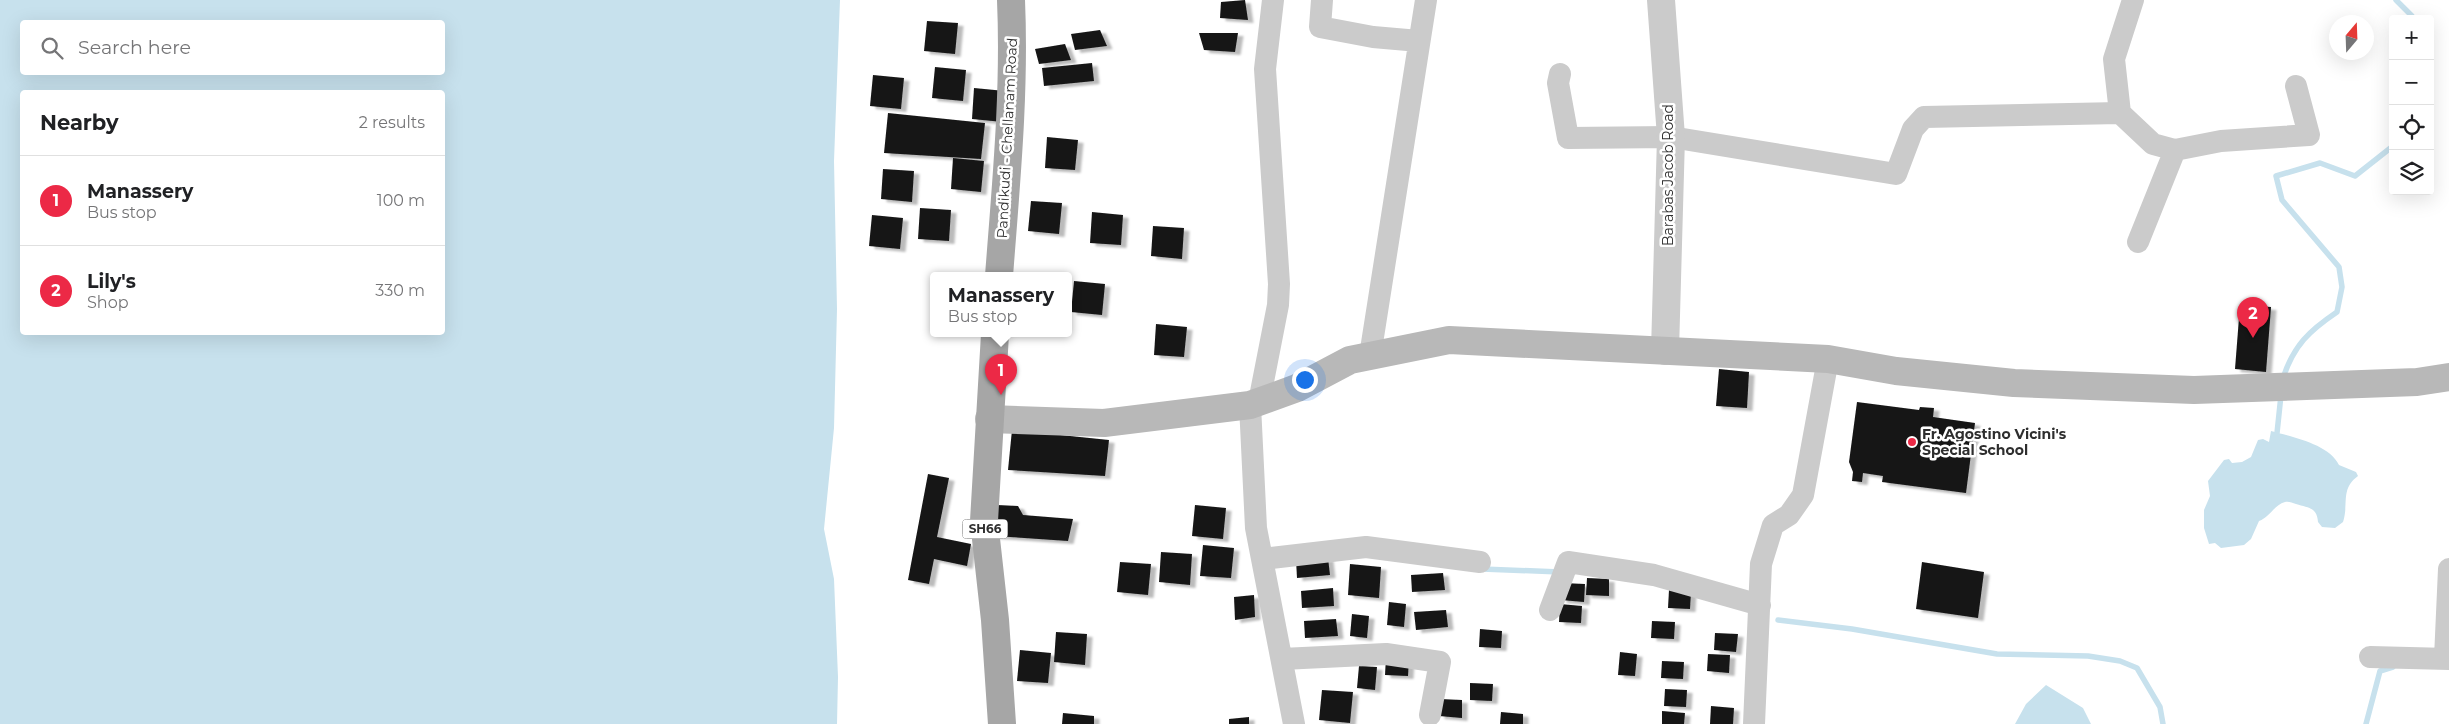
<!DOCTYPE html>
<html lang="en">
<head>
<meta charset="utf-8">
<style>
	:root { --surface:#fff; --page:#f6f6f6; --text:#202124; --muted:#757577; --line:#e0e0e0; --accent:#ec2946 }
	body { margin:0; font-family:Montserrat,sans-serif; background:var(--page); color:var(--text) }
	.controls { position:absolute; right:15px; top:15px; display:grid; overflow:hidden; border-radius:5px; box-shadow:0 5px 20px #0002 }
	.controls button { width:45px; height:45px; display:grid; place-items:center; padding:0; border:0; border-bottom:1px solid var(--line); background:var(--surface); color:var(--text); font:25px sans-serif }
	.compass { position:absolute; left:2329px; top:15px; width:45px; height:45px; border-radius:50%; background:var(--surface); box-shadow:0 5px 20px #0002; rotate:19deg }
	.you { position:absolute; left:1304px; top:379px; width:18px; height:18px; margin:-12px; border:4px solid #fff; border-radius:50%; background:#1a73e8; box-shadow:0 0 0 8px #1a73e833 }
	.badge { display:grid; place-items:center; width:32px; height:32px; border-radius:50%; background:var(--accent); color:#fff; font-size:16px; font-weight:700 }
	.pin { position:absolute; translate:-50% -41px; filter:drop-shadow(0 1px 2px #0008) }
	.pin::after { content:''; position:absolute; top:26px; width:18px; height:15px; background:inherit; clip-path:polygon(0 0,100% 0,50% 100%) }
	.popup { position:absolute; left:930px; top:272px; width:142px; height:65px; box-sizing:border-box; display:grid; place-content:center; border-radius:5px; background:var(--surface); filter:drop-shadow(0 1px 4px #0005); font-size:16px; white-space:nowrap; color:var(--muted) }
	.popup b { font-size:19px; color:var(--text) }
	.popup::after { content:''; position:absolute; left:50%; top:100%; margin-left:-10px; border:10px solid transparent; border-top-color:var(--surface) }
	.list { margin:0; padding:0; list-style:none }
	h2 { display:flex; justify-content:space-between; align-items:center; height:65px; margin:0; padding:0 20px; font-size:21px }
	h2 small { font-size:16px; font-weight:400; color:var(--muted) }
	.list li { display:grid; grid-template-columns:32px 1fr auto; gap:15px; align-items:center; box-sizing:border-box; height:90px; padding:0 20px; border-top:1px solid var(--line) }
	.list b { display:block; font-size:19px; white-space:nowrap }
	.list p { margin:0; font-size:16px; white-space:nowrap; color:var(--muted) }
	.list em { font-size:16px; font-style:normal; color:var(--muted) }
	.icon { flex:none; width:28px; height:28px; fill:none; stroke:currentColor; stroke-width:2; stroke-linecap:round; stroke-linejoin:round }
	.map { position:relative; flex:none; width:2449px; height:724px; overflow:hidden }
	.search { position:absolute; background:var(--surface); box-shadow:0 5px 20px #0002; left:20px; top:20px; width:425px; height:55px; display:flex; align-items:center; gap:12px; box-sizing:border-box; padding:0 18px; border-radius:5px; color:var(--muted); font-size:19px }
	.panel { position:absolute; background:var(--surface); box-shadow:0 5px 20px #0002; left:20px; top:90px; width:425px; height:245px; border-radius:5px }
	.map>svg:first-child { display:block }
</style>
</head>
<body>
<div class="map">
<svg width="2449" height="724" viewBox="0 0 2449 724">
	<defs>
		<filter id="shadow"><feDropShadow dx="5.5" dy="3" stdDeviation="1" flood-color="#0004"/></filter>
	</defs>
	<rect width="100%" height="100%" fill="#fff"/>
	<path fill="#c7e1ed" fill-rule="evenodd" d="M0,0H840L834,161L837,309L834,428L824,529L834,579L838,677L837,724H0ZM22,22H442V72H22ZM22,92H442V332H22Z
		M2271,431C2292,437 2329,444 2339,465L2356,472L2358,476C2340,489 2349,504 2343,522L2335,528L2322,527L2318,522C2317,507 2308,508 2296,504C2292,503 2289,501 2285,502C2274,505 2270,517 2259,521L2251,539L2244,545L2221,548L2215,543L2209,544L2204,528V510L2210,496L2208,481L2224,460L2229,459L2232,463L2242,462L2251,457L2258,440L2263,439L2269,442Z
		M2046,685L2083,708L2091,724H2015L2026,704Z"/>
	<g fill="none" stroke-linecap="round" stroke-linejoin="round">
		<path stroke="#c7e1ed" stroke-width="5.5" d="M2396,0L2412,16V19
			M2283,378C2294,345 2309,331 2337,312L2342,287L2339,267L2282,200L2276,176L2320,163L2355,176L2393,146
			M2277,433L2281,395
			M1482,569L1560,572
			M1778,620L1852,629L1997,654L2088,656L2120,661L2137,668L2160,707L2163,724
			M2366,724L2380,671L2393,667"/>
	</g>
	<path fill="#151515" filter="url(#shadow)" d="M1245,0L1248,20L1220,18L1221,2Z
		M927,21L958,23L955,54L924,51Z
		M1100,30L1107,46L1075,50L1071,34Z
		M1199,33H1238L1235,52L1204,50Z
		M1065,44L1071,60L1039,64L1035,49Z
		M1092,63L1094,81L1044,86L1042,68Z
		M935,67L966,70L963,101L932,98Z
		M873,75L904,78L901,109L870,106Z
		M974,88L1005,91L1003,122L972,119Z
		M888,113L985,123L981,159L884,153Z
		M1047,137L1078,140L1075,170L1045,168Z
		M953,158L984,161L981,192L951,189Z
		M883,169L914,171L912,202L881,199Z
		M1031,201L1062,203L1059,234L1028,231Z
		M920,208L951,210L949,241L918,239Z
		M1092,212L1123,215L1121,245L1090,243Z
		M872,215L903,218L900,249L869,246Z
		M1153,226L1184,228L1182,259L1151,256Z
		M1074,281L1105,284L1102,315L1071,312Z
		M2240,305L2271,307L2266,372L2235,369Z
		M1156,324L1187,327L1184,357L1154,355Z
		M1719,369L1749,372L1747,408L1716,406Z
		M1857,402L1919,410L1920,407L1934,408L1933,417L1975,423L1966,493L1882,482L1883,476L1863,473L1862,482L1852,481L1853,472L1849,462Z
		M1012,430L1109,440L1105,476L1008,470Z
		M928,474L949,478L937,537L971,544L967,566L934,559L929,584L908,580Z
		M997,505L1018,506L1023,515L1073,519L1068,541L994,536Z
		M1195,505L1226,508L1223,539L1192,536Z
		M1203,545L1234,548L1231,578L1200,576Z
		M1161,552L1192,554L1190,585L1159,582Z
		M1328,558L1330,575L1297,578L1296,560Z
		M1120,562L1151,564L1148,595L1117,592Z
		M1922,562L1984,572L1978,618L1916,609Z
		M1350,564L1381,567L1379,598L1348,595Z
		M1443,573L1445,590L1412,592L1411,575Z
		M1587,578L1609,579V596L1586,595Z
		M1563,583L1585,584L1584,602L1561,600Z
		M1333,588L1334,606L1302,608L1301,591Z
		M1669,590L1691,592L1690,609L1668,608Z
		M1254,595L1255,617L1235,620L1234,597Z
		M1389,602L1406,604L1404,627L1387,625Z
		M1560,604L1582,606L1581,623L1559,622Z
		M1446,610L1448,627L1416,630L1414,612Z
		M1352,614L1369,616L1367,638L1350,636Z
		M1336,619L1338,636L1305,638L1304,621Z
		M1652,621L1675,622L1674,639L1651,638Z
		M1480,629L1502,631L1501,648L1479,647Z
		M1056,632L1087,634L1085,665L1054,662Z
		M1715,633L1738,634L1736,652L1714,650Z
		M1020,650L1051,653L1048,683L1017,681Z
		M1620,652L1637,654L1635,676L1618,675Z
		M1708,654L1730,655L1729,673L1707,671Z
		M1386,657L1409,659L1408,676L1385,675Z
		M1662,661L1684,662L1683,679L1661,678Z
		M1359,666L1377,667L1375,690L1357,688Z
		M1470,683L1493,684L1492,701L1470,700Z
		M1665,689L1687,690L1686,707L1664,706Z
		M1322,690L1353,692L1350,723L1319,720Z
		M1440,699L1462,700V718L1439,716Z
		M1711,706L1734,708L1733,724H1710Z
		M1662,711L1685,713L1684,724H1662Z
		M1501,712L1523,714V724H1500Z
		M1063,713L1094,716V724H1062Z
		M1249,717V724H1229V719Z"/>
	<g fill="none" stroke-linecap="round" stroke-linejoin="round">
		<path stroke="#cbcbcb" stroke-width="22" d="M1322,0L1320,27L1373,37L1419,41
			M2133,0L2114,59L2120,113L2153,144L2175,150L2221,141L2309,135L2296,86
			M1560,74L1558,83L1568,138L1671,137L1896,174L1913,129L1924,117L2120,113
			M2138,242L2175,150
			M1370,356L1426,0
			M1259,402L1278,305L1279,284L1265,69L1273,0
			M1250,405L1256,528L1294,724
			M1262,559L1366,547L1480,562
			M1550,610L1568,562L1654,575L1760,605
			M2370,657L2449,659
			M2445,658L2449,569
			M1282,659L1386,654L1440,662L1430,715
			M1754,724L1761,564L1773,525L1789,515L1803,495L1828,359"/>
		<path stroke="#cbcbcb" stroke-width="28" d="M1661,0L1671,137L1665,351"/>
		<path stroke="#b8b8b8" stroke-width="28" d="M989,419L1104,423L1250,405L1297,388L1350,360L1449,340L1828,359L1896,371L2014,383L2194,390L2417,382L2449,377"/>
		<path stroke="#a6a6a6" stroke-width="28" d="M999,276C1006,184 1015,92 1011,0
			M995,334L984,521L995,620L1002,724"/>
	</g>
	<circle fill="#ec2946" stroke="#fff" stroke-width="2" cx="1912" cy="442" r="5"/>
	<g text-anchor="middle" stroke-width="5" stroke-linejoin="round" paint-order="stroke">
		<rect fill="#fff" stroke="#6d6d6d" stroke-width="1" x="962.5" y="519.5" width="45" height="19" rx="4"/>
		<g font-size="12" font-weight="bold" fill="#2e2e2e">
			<text x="985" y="533">SH66</text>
		</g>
		<g font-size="14" fill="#2e2e2e" stroke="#fff">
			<text transform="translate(1007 138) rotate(-87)" y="5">Pandikudi - Chellanam Road</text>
			<text transform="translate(1668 175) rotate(-90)" y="5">Barabas Jacob Road</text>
		</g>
		<g font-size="14" font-weight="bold" fill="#2e2e2e" stroke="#fff" text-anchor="start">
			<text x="1922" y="439">Fr. Agostino Vicini's<tspan x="1922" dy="16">Special School</tspan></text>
		</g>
	</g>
</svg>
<div class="controls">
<button>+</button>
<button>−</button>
<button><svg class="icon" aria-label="locate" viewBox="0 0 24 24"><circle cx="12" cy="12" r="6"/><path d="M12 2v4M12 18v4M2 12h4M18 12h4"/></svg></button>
<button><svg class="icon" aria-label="layers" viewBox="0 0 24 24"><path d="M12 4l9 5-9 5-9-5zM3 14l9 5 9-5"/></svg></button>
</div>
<svg class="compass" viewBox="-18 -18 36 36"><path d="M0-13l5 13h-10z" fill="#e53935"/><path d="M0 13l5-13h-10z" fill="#757577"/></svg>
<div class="you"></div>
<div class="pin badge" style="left:1001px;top:395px">1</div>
<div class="popup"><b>Manassery</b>Bus stop</div>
<div class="pin badge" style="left:2253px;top:338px">2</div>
<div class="search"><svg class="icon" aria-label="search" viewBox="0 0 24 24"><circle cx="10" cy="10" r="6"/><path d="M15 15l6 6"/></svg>Search here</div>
<section class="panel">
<h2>Nearby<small>2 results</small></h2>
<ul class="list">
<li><span class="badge">1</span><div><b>Manassery</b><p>Bus stop</p></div><em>100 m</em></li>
<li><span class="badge">2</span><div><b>Lily's</b><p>Shop</p></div><em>330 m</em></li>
</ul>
</section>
</div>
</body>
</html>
